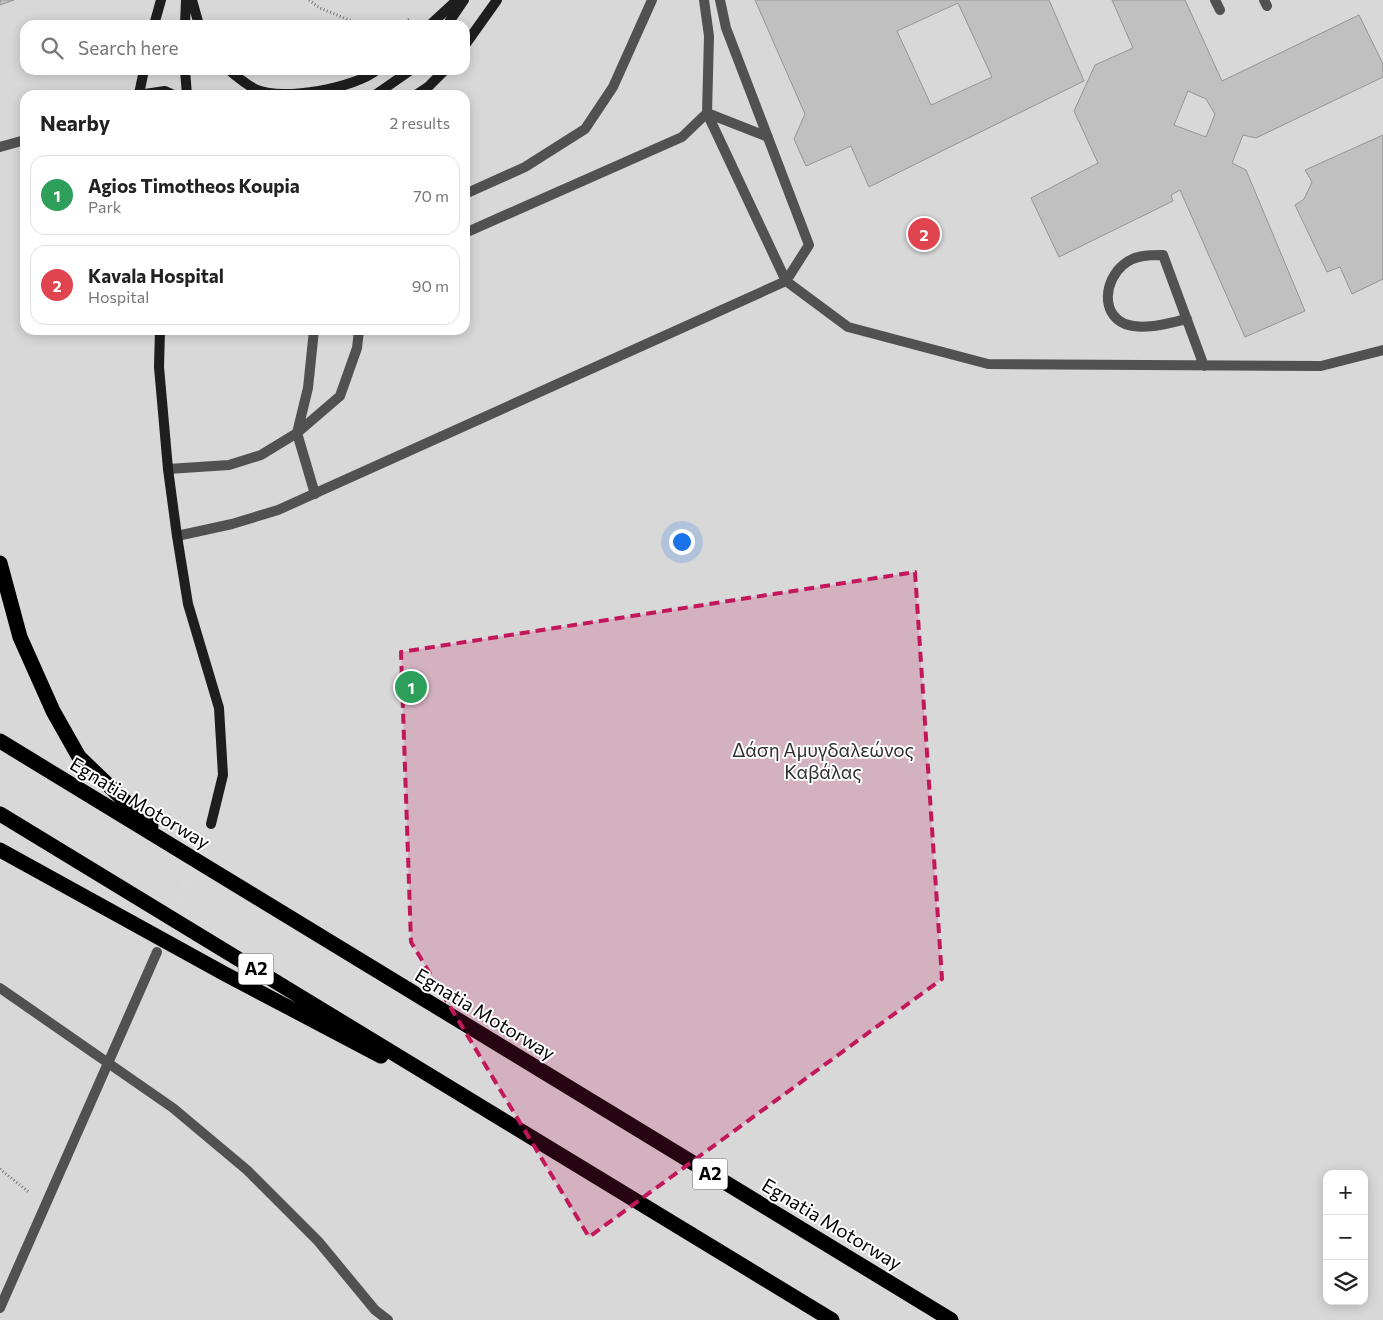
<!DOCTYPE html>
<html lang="en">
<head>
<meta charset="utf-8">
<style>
	:root { --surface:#fff; --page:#f6f6f6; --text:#222; --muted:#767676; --line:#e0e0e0; --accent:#1a73e8 }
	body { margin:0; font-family:Commissioner,sans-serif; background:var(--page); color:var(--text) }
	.controls { position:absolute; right:15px; bottom:15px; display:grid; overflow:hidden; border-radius:10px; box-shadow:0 2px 12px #0003 }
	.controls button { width:45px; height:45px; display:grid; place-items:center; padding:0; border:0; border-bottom:1px solid var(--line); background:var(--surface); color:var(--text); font:25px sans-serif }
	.you { position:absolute; left:681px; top:541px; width:18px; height:18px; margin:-12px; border:4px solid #fff; border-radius:50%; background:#1a73e8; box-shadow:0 0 0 8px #1a73e833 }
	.badge { display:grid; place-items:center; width:32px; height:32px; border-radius:50%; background:var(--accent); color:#fff; font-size:16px; font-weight:700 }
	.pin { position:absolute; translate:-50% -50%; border:2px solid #fff; box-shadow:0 1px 5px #0006 }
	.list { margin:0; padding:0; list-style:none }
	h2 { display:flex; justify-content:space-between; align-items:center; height:65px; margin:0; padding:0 20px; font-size:21px }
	h2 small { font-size:16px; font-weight:400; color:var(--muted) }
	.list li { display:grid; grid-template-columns:32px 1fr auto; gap:15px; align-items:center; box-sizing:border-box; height:80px; margin:0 10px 10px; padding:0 10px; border:1px solid var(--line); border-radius:15px }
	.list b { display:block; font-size:19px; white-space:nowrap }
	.list p { margin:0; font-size:16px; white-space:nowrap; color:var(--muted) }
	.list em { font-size:16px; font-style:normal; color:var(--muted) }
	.icon { flex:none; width:28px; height:28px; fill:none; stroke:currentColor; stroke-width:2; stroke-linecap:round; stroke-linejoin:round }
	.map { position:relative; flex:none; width:1383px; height:1320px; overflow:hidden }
	.search { position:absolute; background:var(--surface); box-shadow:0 2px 12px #0003; left:20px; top:20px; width:450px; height:55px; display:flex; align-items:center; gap:12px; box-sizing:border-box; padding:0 18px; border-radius:15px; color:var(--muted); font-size:19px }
	.panel { position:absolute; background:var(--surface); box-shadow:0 2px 12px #0003; left:20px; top:90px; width:450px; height:245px; border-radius:15px }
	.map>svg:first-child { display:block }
</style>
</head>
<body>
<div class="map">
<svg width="1383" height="1320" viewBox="0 0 1383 1320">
	<rect width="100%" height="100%" fill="#fff"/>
	<path fill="#d8d8d8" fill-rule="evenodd" d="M0,0H1383V1320H0ZM25,25H465V70H25ZM25,95H465V330H25ZM1327,1174H1364V1301H1327Z"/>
	<path fill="#c0c0c0" stroke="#959595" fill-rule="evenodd" d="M0,0H14L0,5Z
		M755,0H1049L1084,81L869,187L851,146L806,166L794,139L805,114ZM958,3L992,77L931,105L897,31Z
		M1112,0H1185L1222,81L1359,15L1383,64V77L1256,138L1243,135L1232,163L1246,170L1305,311L1245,337L1180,190L1171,195L1173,201L1059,257L1031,198L1098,163L1074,111L1095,65L1133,48ZM1188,91L1206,99L1215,114L1206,137L1174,125Z
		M1383,135V279L1352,294L1340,267L1327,272L1295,205L1304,199L1312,182L1305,170Z"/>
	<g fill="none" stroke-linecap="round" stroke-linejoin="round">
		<path stroke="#d9d9d9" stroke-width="10" stroke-dasharray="10 5" stroke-linecap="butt" d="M160,944L211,824"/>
		<path stroke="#737373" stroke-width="3" stroke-dasharray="1 2.5" stroke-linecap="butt" d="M309,0L320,8L361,25
			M399,25L411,18
			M0,1169L30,1193"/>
		<path stroke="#515151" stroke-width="10" d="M1215,0L1220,10
			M1264,0L1267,6
			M768,137L707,113L786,281L848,327L988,364L1321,366L1383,350
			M465,194L525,167L585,129L613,87L652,0
			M465,233L682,137L707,113L709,36L704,0
			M1187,319C1168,323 1144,331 1125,324C1100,313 1105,280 1123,265C1134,255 1149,255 1163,255L1204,366
			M314,330L308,388L297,433L315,494
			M168,469L229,465L261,455L297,433L340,396L357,348L359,330
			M177,536L232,524L278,510L786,281L809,245L726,28L720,0"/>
		<path stroke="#515151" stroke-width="10" d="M0,147L25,140
			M0,988L173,1108L247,1170L318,1241L375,1310L388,1320
			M0,1308L157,952"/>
		<path stroke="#1e1e1e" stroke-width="10" d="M192,0L199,25
			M154,25L161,0
			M185,25L186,0
			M430,25L457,0
			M447,25L464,0
			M465,45L497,0
			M185,70L187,95
			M229,70C237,77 247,85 257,90C284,101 355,88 377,70
			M139,94L144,70
			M138,95L165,91L174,95
			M375,95L411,70
			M416,95L428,87L445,70
			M160,330L159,367L168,469L177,536L188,604L219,708L223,775L211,824"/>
		<path stroke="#000" stroke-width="15" d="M0,563L20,637L53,711L79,757L151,826
			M0,741L951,1320
			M0,814L832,1320
			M0,850L225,974L381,1056"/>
	</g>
	<path fill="#c2185b" fill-opacity="0.2" stroke="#c2185b" stroke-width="4" stroke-dasharray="10 6" stroke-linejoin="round" d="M915,572L942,979L589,1237L411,942L401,652Z"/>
	<g text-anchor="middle" stroke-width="4" stroke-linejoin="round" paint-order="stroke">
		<g fill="#fff" stroke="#4c4c4c" stroke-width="1">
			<rect x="238.5" y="953.5" width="35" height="31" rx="4"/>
			<rect x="692.5" y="1158.5" width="35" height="31" rx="4"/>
		</g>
		<g font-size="18" font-weight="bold" fill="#000">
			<text x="256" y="975">Α2</text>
			<text x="710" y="1180">Α2</text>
		</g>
		<g font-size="19" fill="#2f2f2f" stroke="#fff">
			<text x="823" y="757">Δάση Αμυγδαλεώνος<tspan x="823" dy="22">Καβάλας</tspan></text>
		</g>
		<g font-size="19" fill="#000" stroke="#fff">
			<text transform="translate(140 803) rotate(31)" y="7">Egnatia Motorway</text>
			<text transform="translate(485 1014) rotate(31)" y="7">Egnatia Motorway</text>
			<text transform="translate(832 1224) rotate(31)" y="7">Egnatia Motorway</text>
		</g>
	</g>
</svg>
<div class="controls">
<button>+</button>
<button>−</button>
<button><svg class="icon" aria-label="layers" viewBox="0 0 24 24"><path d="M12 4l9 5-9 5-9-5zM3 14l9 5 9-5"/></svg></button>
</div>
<div class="you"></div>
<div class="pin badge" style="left:411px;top:687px;background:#2e9e5b">1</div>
<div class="pin badge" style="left:924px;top:234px;background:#e0444e">2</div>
<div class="search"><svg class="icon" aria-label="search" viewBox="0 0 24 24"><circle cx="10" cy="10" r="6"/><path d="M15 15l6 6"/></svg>Search here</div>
<section class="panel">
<h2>Nearby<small>2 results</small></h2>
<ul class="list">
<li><span class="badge" style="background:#2e9e5b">1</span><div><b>Agios Timotheos Koupia</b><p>Park</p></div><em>70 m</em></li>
<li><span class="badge" style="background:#e0444e">2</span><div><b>Kavala Hospital</b><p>Hospital</p></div><em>90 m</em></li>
</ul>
</section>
</div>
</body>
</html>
